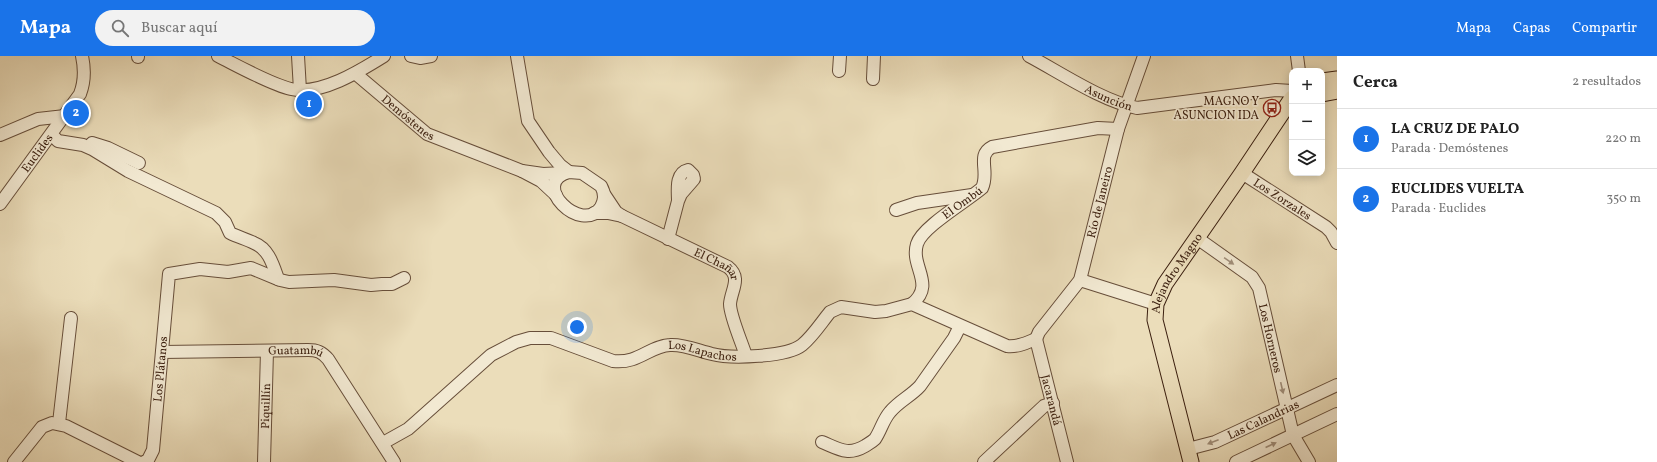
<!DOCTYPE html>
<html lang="es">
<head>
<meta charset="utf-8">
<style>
	:root { --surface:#fff; --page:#f2f2f2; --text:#222; --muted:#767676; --line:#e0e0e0; --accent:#1a73e8 }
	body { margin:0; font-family:Vollkorn,serif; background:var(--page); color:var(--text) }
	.controls { position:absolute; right:12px; top:12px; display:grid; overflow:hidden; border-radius:8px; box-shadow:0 2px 10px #0003 }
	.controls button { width:36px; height:36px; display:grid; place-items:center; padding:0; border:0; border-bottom:1px solid var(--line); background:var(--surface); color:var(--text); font:20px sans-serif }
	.you { position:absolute; left:577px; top:271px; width:14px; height:14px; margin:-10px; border:3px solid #fff; border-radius:50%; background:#1a73e8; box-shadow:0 0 0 6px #1a73e833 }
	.badge { display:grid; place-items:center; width:26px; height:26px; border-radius:50%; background:var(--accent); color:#fff; font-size:13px; font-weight:700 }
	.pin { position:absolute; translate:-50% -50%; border:2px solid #fff; box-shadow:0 1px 4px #0006 }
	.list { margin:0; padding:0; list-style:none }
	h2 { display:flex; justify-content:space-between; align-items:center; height:52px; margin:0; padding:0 16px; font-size:17px }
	h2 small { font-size:13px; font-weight:400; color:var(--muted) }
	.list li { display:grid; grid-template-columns:26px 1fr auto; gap:12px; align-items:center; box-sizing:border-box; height:60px; padding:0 16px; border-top:1px solid var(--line) }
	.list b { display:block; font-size:15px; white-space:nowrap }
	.list p { margin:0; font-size:13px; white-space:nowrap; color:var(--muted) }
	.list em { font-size:13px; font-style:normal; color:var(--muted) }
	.icon { flex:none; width:22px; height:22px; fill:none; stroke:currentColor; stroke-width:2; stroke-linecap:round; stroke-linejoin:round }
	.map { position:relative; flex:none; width:1337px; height:406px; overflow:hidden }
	header { display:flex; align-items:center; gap:24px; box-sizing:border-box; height:56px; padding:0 20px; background:var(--accent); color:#fff }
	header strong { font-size:19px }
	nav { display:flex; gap:22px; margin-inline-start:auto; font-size:14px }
	.search { width:280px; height:36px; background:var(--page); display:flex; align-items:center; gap:10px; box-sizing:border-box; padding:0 14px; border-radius:22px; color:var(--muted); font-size:15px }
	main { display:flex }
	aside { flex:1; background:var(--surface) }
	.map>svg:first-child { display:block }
</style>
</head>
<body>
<header>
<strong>Mapa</strong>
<div class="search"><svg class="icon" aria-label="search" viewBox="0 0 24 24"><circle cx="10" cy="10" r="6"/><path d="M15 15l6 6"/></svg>Buscar aquí</div>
<nav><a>Mapa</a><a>Capas</a><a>Compartir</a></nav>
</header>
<main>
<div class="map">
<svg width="1337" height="406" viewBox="0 0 1337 406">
	<rect width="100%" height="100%" fill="#ebddba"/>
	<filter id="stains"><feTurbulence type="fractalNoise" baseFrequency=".005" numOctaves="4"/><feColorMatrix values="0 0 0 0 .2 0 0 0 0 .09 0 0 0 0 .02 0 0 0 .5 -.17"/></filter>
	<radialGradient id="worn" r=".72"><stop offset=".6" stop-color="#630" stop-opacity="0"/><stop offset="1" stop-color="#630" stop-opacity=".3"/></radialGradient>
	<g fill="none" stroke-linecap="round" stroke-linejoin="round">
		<defs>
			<g id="minor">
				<path d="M218,0C238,10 270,28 291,33C320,40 360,15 384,0"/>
				<path d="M298,0L300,34"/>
				<path d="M411,0L420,2L431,0"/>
				<path d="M517,0L528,65L549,96L560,109L569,116"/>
				<path id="s1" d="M1029,0C1061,17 1102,45 1137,52L1276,34L1292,35"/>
				<path d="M1297,0L1299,15"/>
				<path d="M138,1V0"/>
				<path d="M839,15L840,0"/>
				<path id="s2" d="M356,18L427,78L522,115"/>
				<path d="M873,23L874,0"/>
				<path d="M0,79L38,63L65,60"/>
				<path d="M52,79L58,85L83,89L92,93L128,115L216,157L225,166L230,177C238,181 246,183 254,187C269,193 273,209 278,223"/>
				<path d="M92,87L108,92L139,107"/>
				<path d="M569,116L582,117L601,130C605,137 605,144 601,151C582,180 528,127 569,116Z"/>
				<path id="s3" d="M1242,117L1326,171L1331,176L1337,187"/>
				<path d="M556,139L541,125L522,115L543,118L564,117"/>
				<path id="s4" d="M0,148L80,38C85,25 85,14 82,0"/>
				<path d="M896,154L917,147L972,139"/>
				<path d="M594,157H608L622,160L616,156L604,138"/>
				<path id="s5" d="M622,160L728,211C742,222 731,234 730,248C730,260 742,287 746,300"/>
				<path id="s6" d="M1197,182L1252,221L1259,232L1293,379L1309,406"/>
				<path d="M668,183L678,145L681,138L694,123L693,119L688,114C675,117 678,135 678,145"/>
				<path d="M1080,224L1156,248"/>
				<path id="s7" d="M912,248C936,228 910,211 917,188C922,171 967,145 982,132C990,116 976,99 992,91L1098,72L1118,73"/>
				<path id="s8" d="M1036,283L1039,276L1080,224L1118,73L1144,0"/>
				<path id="s9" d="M1036,283L1067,406"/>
				<path id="s10" d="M162,296L308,294C317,294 322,296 328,303L394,406"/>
				<path d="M59,367L71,262"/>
				<path d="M822,386C839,393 848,400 865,390C868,388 872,386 875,383C881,374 883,364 890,356C899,345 911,340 920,330L954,282L960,270"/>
				<path id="s11" d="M383,387L408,373L416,366L491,299L516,286L530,282H551L613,305C639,308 649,290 670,289C684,288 699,295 712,298C731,303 787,301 802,289C813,280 821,267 830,256L841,251L875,256L886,255L912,248L1007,290C1018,291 1026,287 1036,283"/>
				<path id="s12" d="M1188,393L1215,386L1337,329"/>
				<path d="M14,406L42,371L52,367L66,370L138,406"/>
				<path id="s13" d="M144,406L148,404L153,394L169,218L200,213L228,216L251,212L280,224L289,226L334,224L371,229L382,228H392L404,222"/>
				<path id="s14" d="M264,406L267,295"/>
				<path d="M984,406L1044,350L1053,347"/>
				<path d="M1236,406L1337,358"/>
			</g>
			<g id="major">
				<path d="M1322,25L1337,23"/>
				<path d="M1322,38L1337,35"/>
				<path id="s15" d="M1191,406L1155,264L1156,248L1165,228L1242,117L1292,42"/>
			</g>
		</defs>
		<use href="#minor" stroke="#674e3a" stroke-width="14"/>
		<use href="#major" stroke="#3b1f0f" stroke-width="17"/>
		<use href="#minor" stroke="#f2e9d2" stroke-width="12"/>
		<use href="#major" stroke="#ebddba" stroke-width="15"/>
	</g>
	<defs><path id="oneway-solid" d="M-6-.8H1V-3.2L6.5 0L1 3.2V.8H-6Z"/></defs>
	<g fill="#a08e7a">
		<use href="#oneway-solid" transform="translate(1229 205) rotate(35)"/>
		<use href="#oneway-solid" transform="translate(1282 332) rotate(77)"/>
		<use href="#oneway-solid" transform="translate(1213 386) rotate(159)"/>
		<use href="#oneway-solid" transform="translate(1271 389) rotate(-25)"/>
	</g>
	<defs>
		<symbol id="bus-ring" viewBox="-11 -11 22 22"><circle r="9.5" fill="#f2e9d2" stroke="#8f2418" stroke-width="1.5"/><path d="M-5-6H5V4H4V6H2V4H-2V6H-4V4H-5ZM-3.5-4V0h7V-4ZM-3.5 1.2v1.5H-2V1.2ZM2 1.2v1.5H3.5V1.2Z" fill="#8f2418"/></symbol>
	</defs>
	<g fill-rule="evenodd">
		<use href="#bus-ring" x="1262" y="42" width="20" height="20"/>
	</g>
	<g text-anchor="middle" stroke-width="3.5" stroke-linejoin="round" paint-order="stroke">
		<g font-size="12" fill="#3b1f0f" stroke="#f2e9d2">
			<text dy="4" stroke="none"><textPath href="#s1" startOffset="90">Asunción</textPath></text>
			<text dy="4" stroke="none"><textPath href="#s2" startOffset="68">Demóstenes</textPath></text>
			<text dy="4" stroke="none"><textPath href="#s4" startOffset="63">Euclides</textPath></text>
			<text dy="4" stroke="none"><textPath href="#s3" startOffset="48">Los Zorzales</textPath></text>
			<text dy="4" stroke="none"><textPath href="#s7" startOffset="126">El Ombú</textPath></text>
			<text dy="4" stroke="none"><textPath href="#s8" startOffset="154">Río de Janeiro</textPath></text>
			<text dy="4" stroke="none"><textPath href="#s5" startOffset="107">El Chañar</textPath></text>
			<text dy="4" stroke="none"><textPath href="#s15" startOffset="199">Alejandro Magno</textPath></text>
			<text dy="4" stroke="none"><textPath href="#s6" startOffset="132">Los Horneros</textPath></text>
			<text dy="4" stroke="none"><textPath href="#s11" startOffset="363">Los Lapachos</textPath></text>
			<text dy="4" stroke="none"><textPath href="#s10" startOffset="134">Guatambú</textPath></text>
			<text dy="4" stroke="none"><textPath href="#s13" startOffset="97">Los Plátanos</textPath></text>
			<text dy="4" stroke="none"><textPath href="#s9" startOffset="63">Jacarandá</textPath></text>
			<text dy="4" stroke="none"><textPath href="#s14" startOffset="56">Piquillín</textPath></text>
			<text dy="4" stroke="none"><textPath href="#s12" startOffset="81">Las Calandrias</textPath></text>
		</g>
		<g font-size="12" fill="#3b1f0f" stroke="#f2e9d2" text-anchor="end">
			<text x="1259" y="49">MAGNO Y<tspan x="1259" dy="14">ASUNCION IDA</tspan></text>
		</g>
	</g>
	<rect width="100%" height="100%" filter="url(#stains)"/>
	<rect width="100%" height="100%" fill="url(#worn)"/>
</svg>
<div class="controls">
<button>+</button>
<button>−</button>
<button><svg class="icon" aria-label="layers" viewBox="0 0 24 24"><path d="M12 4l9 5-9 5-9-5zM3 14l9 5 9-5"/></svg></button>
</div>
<div class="you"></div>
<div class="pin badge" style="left:309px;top:48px">1</div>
<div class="pin badge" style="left:76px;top:57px">2</div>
</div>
<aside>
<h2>Cerca<small>2 resultados</small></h2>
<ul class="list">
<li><span class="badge">1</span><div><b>LA CRUZ DE PALO</b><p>Parada · Demóstenes</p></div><em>220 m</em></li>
<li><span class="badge">2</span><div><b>EUCLIDES VUELTA</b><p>Parada · Euclides</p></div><em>350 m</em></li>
</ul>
</aside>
</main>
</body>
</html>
